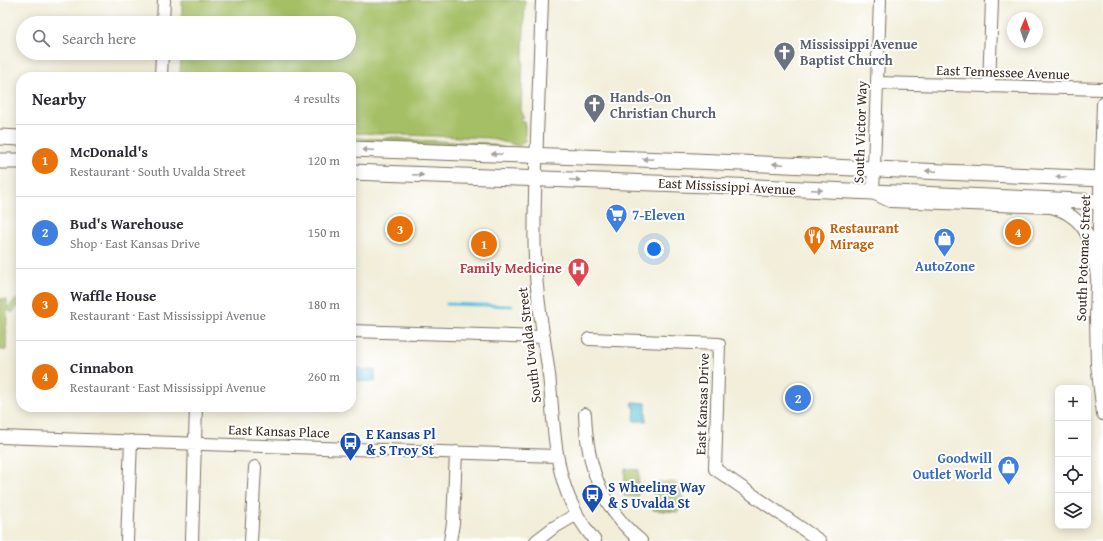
<!DOCTYPE html>
<html lang="en">
<head>
<meta charset="utf-8">
<style>
	:root { --surface:#fff; --page:#f7f7f7; --text:#2b2b33; --muted:#7c7c81; --line:#e1e1e2; --accent:#c8321e }
	body { margin:0; font-family:"Gentium Book Plus",serif; background:var(--page); color:var(--text) }
	.controls { position:absolute; right:12px; bottom:12px; display:grid; overflow:hidden; border-radius:8px; box-shadow:0 2px 10px #0003 }
	.controls button { width:36px; height:36px; display:grid; place-items:center; padding:0; border:0; border-bottom:1px solid var(--line); background:var(--surface); color:var(--text); font:20px sans-serif }
	.compass { position:absolute; left:1007px; top:12px; width:36px; height:36px; border-radius:50%; background:var(--surface); box-shadow:0 2px 10px #0003; rotate:2deg }
	.you { position:absolute; left:654px; top:249px; width:14px; height:14px; margin:-10px; border:3px solid #fff; border-radius:50%; background:#1a73e8; box-shadow:0 0 0 6px #1a73e833 }
	.badge { display:grid; place-items:center; width:26px; height:26px; border-radius:50%; background:var(--accent); color:#fff; font-size:13px; font-weight:700 }
	.pin { position:absolute; translate:-50% -50%; border:2px solid #fff; box-shadow:0 1px 4px #0006 }
	.list { margin:0; padding:0; list-style:none }
	h2 { display:flex; justify-content:space-between; align-items:center; height:52px; margin:0; padding:0 16px; font-size:17px }
	h2 small { font-size:13px; font-weight:400; color:var(--muted) }
	.list li { display:grid; grid-template-columns:26px 1fr auto; gap:12px; align-items:center; box-sizing:border-box; height:72px; padding:0 16px; border-top:1px solid var(--line) }
	.list b { display:block; font-size:15px; white-space:nowrap }
	.list p { margin:0; font-size:13px; white-space:nowrap; color:var(--muted) }
	.list em { font-size:13px; font-style:normal; color:var(--muted) }
	.icon { flex:none; width:22px; height:22px; fill:none; stroke:currentColor; stroke-width:2; stroke-linecap:round; stroke-linejoin:round }
	.map { position:relative; flex:none; width:1103px; height:541px; overflow:hidden }
	.search { position:absolute; background:var(--surface); box-shadow:0 2px 10px #0003; left:16px; top:16px; width:340px; height:44px; display:flex; align-items:center; gap:10px; box-sizing:border-box; padding:0 14px; border-radius:22px; color:var(--muted); font-size:15px }
	.panel { position:absolute; background:var(--surface); box-shadow:0 2px 10px #0003; left:16px; top:72px; width:340px; height:340px; border-radius:16px }
	.map>svg:first-child { display:block }
</style>
</head>
<body>
<div class="map">
<svg width="1103" height="541" viewBox="0 0 1103 541">
	<rect width="100%" height="100%" fill="#fff"/>
	<filter id="ink" filterUnits="userSpaceOnUse"><feTurbulence type="fractalNoise" baseFrequency=".025" numOctaves="2"/><feDisplacementMap in="SourceGraphic" scale="8" xChannelSelector="R" yChannelSelector="G"/><feConvolveMatrix kernelMatrix="1 2 1 2 8 2 1 2 1" color-interpolation-filters="sRGB"/></filter>
	<filter id="wash" filterUnits="userSpaceOnUse"><feTurbulence type="fractalNoise" baseFrequency=".012" numOctaves="4" result="noise"/><feDisplacementMap in="SourceGraphic" scale="16" xChannelSelector="R" yChannelSelector="G"/><feGaussianBlur stdDeviation="0.9" result="paint"/><feColorMatrix in="noise" values="0 0 0 0 0 0 0 0 0 0 0 0 0 0 0 0 0 1.4 0 .05"/><feComposite in="paint" operator="in"/></filter>
	<g filter="url(#wash)">
		<rect width="100%" height="100%" fill="#f2eeda"/>
		<path fill="#a4bf65" stroke="#707442" d="M182,0H525L521,112L524,117L521,118V121H525V141L519,146L488,138L404,135L394,133L382,134L351,133V77H180L181,53H349V23H182Z
			M393,137L410,140L486,143L504,148L351,143V138L381,139Z
			M0,299H7V308L17,299L21,303L12,313L7,309L6,350H0Z
			M625,469L639,470L638,497L624,496Z
			M658,482H675L680,487L684,501L678,512L653,510L654,486Z"/>
		<path fill="#5dc2db" stroke="#4c767c" d="M356,368H361V370H375V382L356,381Z
			M632,402L646,403V421H634L635,407H632Z"/>
		<g fill="none" stroke-linecap="round" stroke-linejoin="round">
			<path stroke="#5dc2db" stroke-width="3" d="M447,304L512,306"/>
		</g>
	</g>
	<g filter="url(#ink)">
		<g fill="none" stroke-linecap="round" stroke-linejoin="round">
			<defs>
				<path id="minor" d="M542,0C540,45 539,91 537,136C536,177 533,217 535,258C536,297 544,336 549,375C556,439 552,488 595,541
					M880,0L873,193L890,201L1051,207C1089,217 1093,246 1097,278
					M163,23L164,0
					M161,77L162,53
					M877,83L1103,89
					M989,87L992,0
					M1103,103L1096,318L1097,364L1103,414
					M351,331L544,337
					M589,339L719,344L715,469L820,541
					M585,414C587,466 601,508 641,541
					M0,437L557,456
					M127,541L131,441
					M192,541L196,407
					M251,541L255,467
					M450,541L453,523L456,452
					M536,541L553,528L577,514"/>
				<path id="major" d="M0,137L21,138
					M351,149L695,161L1103,179
					M0,161H21
					M351,172L708,185L1103,202"/>
			</defs>
			<use href="#minor" stroke="#7b6f60" stroke-width="14"/>
			<use href="#major" stroke="#7b6f60" stroke-width="17"/>
			<use href="#minor" stroke="#fff" stroke-width="12"/>
			<use href="#major" stroke="#fff" stroke-width="15"/>
		</g>
		<defs><path id="oneway-solid" d="M-6-.8H1V-3.2L6.5 0L1 3.2V.8H-6Z"/></defs>
		<g fill="#a79f9a">
			<use href="#oneway-solid" transform="translate(368 150) rotate(-178)"/>
			<use href="#oneway-solid" transform="translate(497 154) rotate(-178)"/>
			<use href="#oneway-solid" transform="translate(648 159) rotate(-178)"/>
			<use href="#oneway-solid" transform="translate(778 164) rotate(-177)"/>
			<use href="#oneway-solid" transform="translate(931 171) rotate(-178)"/>
			<use href="#oneway-solid" transform="translate(418 175) rotate(2)"/>
			<use href="#oneway-solid" transform="translate(1061 177) rotate(-178)"/>
			<use href="#oneway-solid" transform="translate(575 180) rotate(2)"/>
			<use href="#oneway-solid" transform="translate(817 190) rotate(3)"/>
		</g>
	</g>
	<defs>
		<symbol id="church-pin" viewBox="-11 -11 22 30"><path d="M0 17L-7.5 6A9.5 9.5 0 1 1 7.5 6Z" fill="#6b7280" stroke="#fff"/><path d="M-1.2-6h2.4v3.5h3.3v2.4h-3.3V6h-2.4V-.1h-3.3v-2.4h3.3Z" fill="#fff"/></symbol>
		<symbol id="supermarket-pin" viewBox="-11 -11 22 30"><path d="M0 17L-7.5 6A9.5 9.5 0 1 1 7.5 6Z" fill="#3f7fe0" stroke="#fff"/><path d="M-6-5.5h2.5l.6 2H6L4.5 2H-2.5L-4.4-4H-6ZM-1.5 3.2a1.3 1.3 0 1 0 .1 0ZM3 3.2a1.3 1.3 0 1 0 .1 0Z" fill="#fff"/></symbol>
		<symbol id="restaurant-pin" viewBox="-11 -11 22 30"><path d="M0 17L-7.5 6A9.5 9.5 0 1 1 7.5 6Z" fill="#e8710a" stroke="#fff"/><path d="M-5-6h1v4h1v-4h1v4h1v-4h1v5L-1.5 .5V6h-2V.5L-5-1ZM5-6V6H3V1.5H1.5Q1.5-4 5-6Z" fill="#fff"/></symbol>
		<symbol id="shop-pin" viewBox="-11 -11 22 30"><path d="M0 17L-7.5 6A9.5 9.5 0 1 1 7.5 6Z" fill="#3f7fe0" stroke="#fff"/><path d="M-5-2.5h2.3a2.7 3.5 0 0 1 5.4 0H5L5.5 6h-11ZM-1.5-2.5h3a1.5 2.3 0 0 0-3 0Z" fill="#fff"/></symbol>
		<symbol id="hospital-pin" viewBox="-11 -11 22 30"><path d="M0 17L-7.5 6A9.5 9.5 0 1 1 7.5 6Z" fill="#e0444e" stroke="#fff"/><path d="M-5-5h3v3.5h4V-5h3V5h-3V1.5h-4V5h-3Z" fill="#fff"/></symbol>
		<symbol id="bus-pin" viewBox="-11 -11 22 30"><path d="M0 17L-7.5 6A9.5 9.5 0 1 1 7.5 6Z" fill="#1a4fb4" stroke="#fff"/><path d="M-5-6H5V4H4V6H2V4H-2V6H-4V4H-5ZM-3.5-4V0h7V-4ZM-3.5 1.2v1.5H-2V1.2ZM2 1.2v1.5H3.5V1.2Z" fill="#fff"/></symbol>
	</defs>
	<g fill-rule="evenodd">
		<use href="#church-pin" x="772" y="40" width="25" height="34"/>
		<use href="#church-pin" x="582" y="92" width="25" height="34"/>
		<use href="#supermarket-pin" x="604" y="202" width="25" height="34"/>
		<use href="#restaurant-pin" x="802" y="224" width="25" height="34"/>
		<use href="#shop-pin" x="932" y="226" width="25" height="34"/>
		<use href="#hospital-pin" x="566" y="256" width="25" height="34"/>
		<use href="#bus-pin" x="338" y="430" width="25" height="34"/>
		<use href="#shop-pin" x="996" y="454" width="25" height="34"/>
		<use href="#bus-pin" x="580" y="482" width="25" height="34"/>
	</g>
	<g text-anchor="middle" stroke-width="4" stroke-linejoin="round" paint-order="stroke">
		<g font-size="14" font-weight="bold" fill="#5b616d" stroke="#fff" text-anchor="start">
			<text x="800" y="49">Mississippi Avenue<tspan x="800" dy="16">Baptist Church</tspan></text>
			<text x="610" y="102">Hands-On<tspan x="610" dy="16">Christian Church</tspan></text>
		</g>
		<g font-size="14" fill="#3b2a1e" stroke="#fff">
			<text transform="translate(1003 72) rotate(2)" y="5">East Tennessee Avenue</text>
			<text transform="translate(860 132) rotate(-88)" y="5">South Victor Way</text>
			<text transform="translate(727 186) rotate(3)" y="5">East Mississippi Avenue</text>
			<text transform="translate(1083 258) rotate(-88)" y="5">South Potomac Street</text>
			<text transform="translate(529 345) rotate(-97)" y="5">South Uvalda Street</text>
			<text transform="translate(702 404) rotate(-88)" y="5">East Kansas Drive</text>
			<text transform="translate(279 431) rotate(2)" y="5">East Kansas Place</text>
		</g>
		<g font-size="14" font-weight="bold" fill="#366cbe" stroke="#fff" text-anchor="start">
			<text x="632" y="220">7-Eleven</text>
			<text x="945" y="271" text-anchor="middle">AutoZone</text>
			<text x="992" y="463" text-anchor="end">Goodwill<tspan x="992" dy="16">Outlet World</tspan></text>
		</g>
		<g font-size="14" font-weight="bold" fill="#c56008" stroke="#fff" text-anchor="start">
			<text x="830" y="233">Restaurant<tspan x="830" dy="16">Mirage</tspan></text>
		</g>
		<g font-size="14" font-weight="bold" fill="#be3a42" stroke="#fff" text-anchor="end">
			<text x="562" y="273">Family Medicine</text>
		</g>
		<g font-size="14" font-weight="bold" fill="#164399" stroke="#fff" text-anchor="start">
			<text x="366" y="439">E Kansas Pl<tspan x="366" dy="16">&amp; S Troy St</tspan></text>
			<text x="608" y="492">S Wheeling Way<tspan x="608" dy="16">&amp; S Uvalda St</tspan></text>
		</g>
	</g>
</svg>
<div class="controls">
<button>+</button>
<button>−</button>
<button><svg class="icon" aria-label="locate" viewBox="0 0 24 24"><circle cx="12" cy="12" r="6"/><path d="M12 2v4M12 18v4M2 12h4M18 12h4"/></svg></button>
<button><svg class="icon" aria-label="layers" viewBox="0 0 24 24"><path d="M12 4l9 5-9 5-9-5zM3 14l9 5 9-5"/></svg></button>
</div>
<svg class="compass" viewBox="-18 -18 36 36"><path d="M0-13l5 13h-10z" fill="#e53935"/><path d="M0 13l5-13h-10z" fill="#7c7c81"/></svg>
<div class="you"></div>
<div class="pin badge" style="left:484px;top:244px;background:#e8710a">1</div>
<div class="pin badge" style="left:798px;top:398px;background:#3f7fe0">2</div>
<div class="pin badge" style="left:400px;top:229px;background:#e8710a">3</div>
<div class="pin badge" style="left:1018px;top:232px;background:#e8710a">4</div>
<div class="search"><svg class="icon" aria-label="search" viewBox="0 0 24 24"><circle cx="10" cy="10" r="6"/><path d="M15 15l6 6"/></svg>Search here</div>
<section class="panel">
<h2>Nearby<small>4 results</small></h2>
<ul class="list">
<li><span class="badge" style="background:#e8710a">1</span><div><b>McDonald's</b><p>Restaurant · South Uvalda Street</p></div><em>120 m</em></li>
<li><span class="badge" style="background:#3f7fe0">2</span><div><b>Bud's Warehouse</b><p>Shop · East Kansas Drive</p></div><em>150 m</em></li>
<li><span class="badge" style="background:#e8710a">3</span><div><b>Waffle House</b><p>Restaurant · East Mississippi Avenue</p></div><em>180 m</em></li>
<li><span class="badge" style="background:#e8710a">4</span><div><b>Cinnabon</b><p>Restaurant · East Mississippi Avenue</p></div><em>260 m</em></li>
</ul>
</section>
</div>
</body>
</html>
